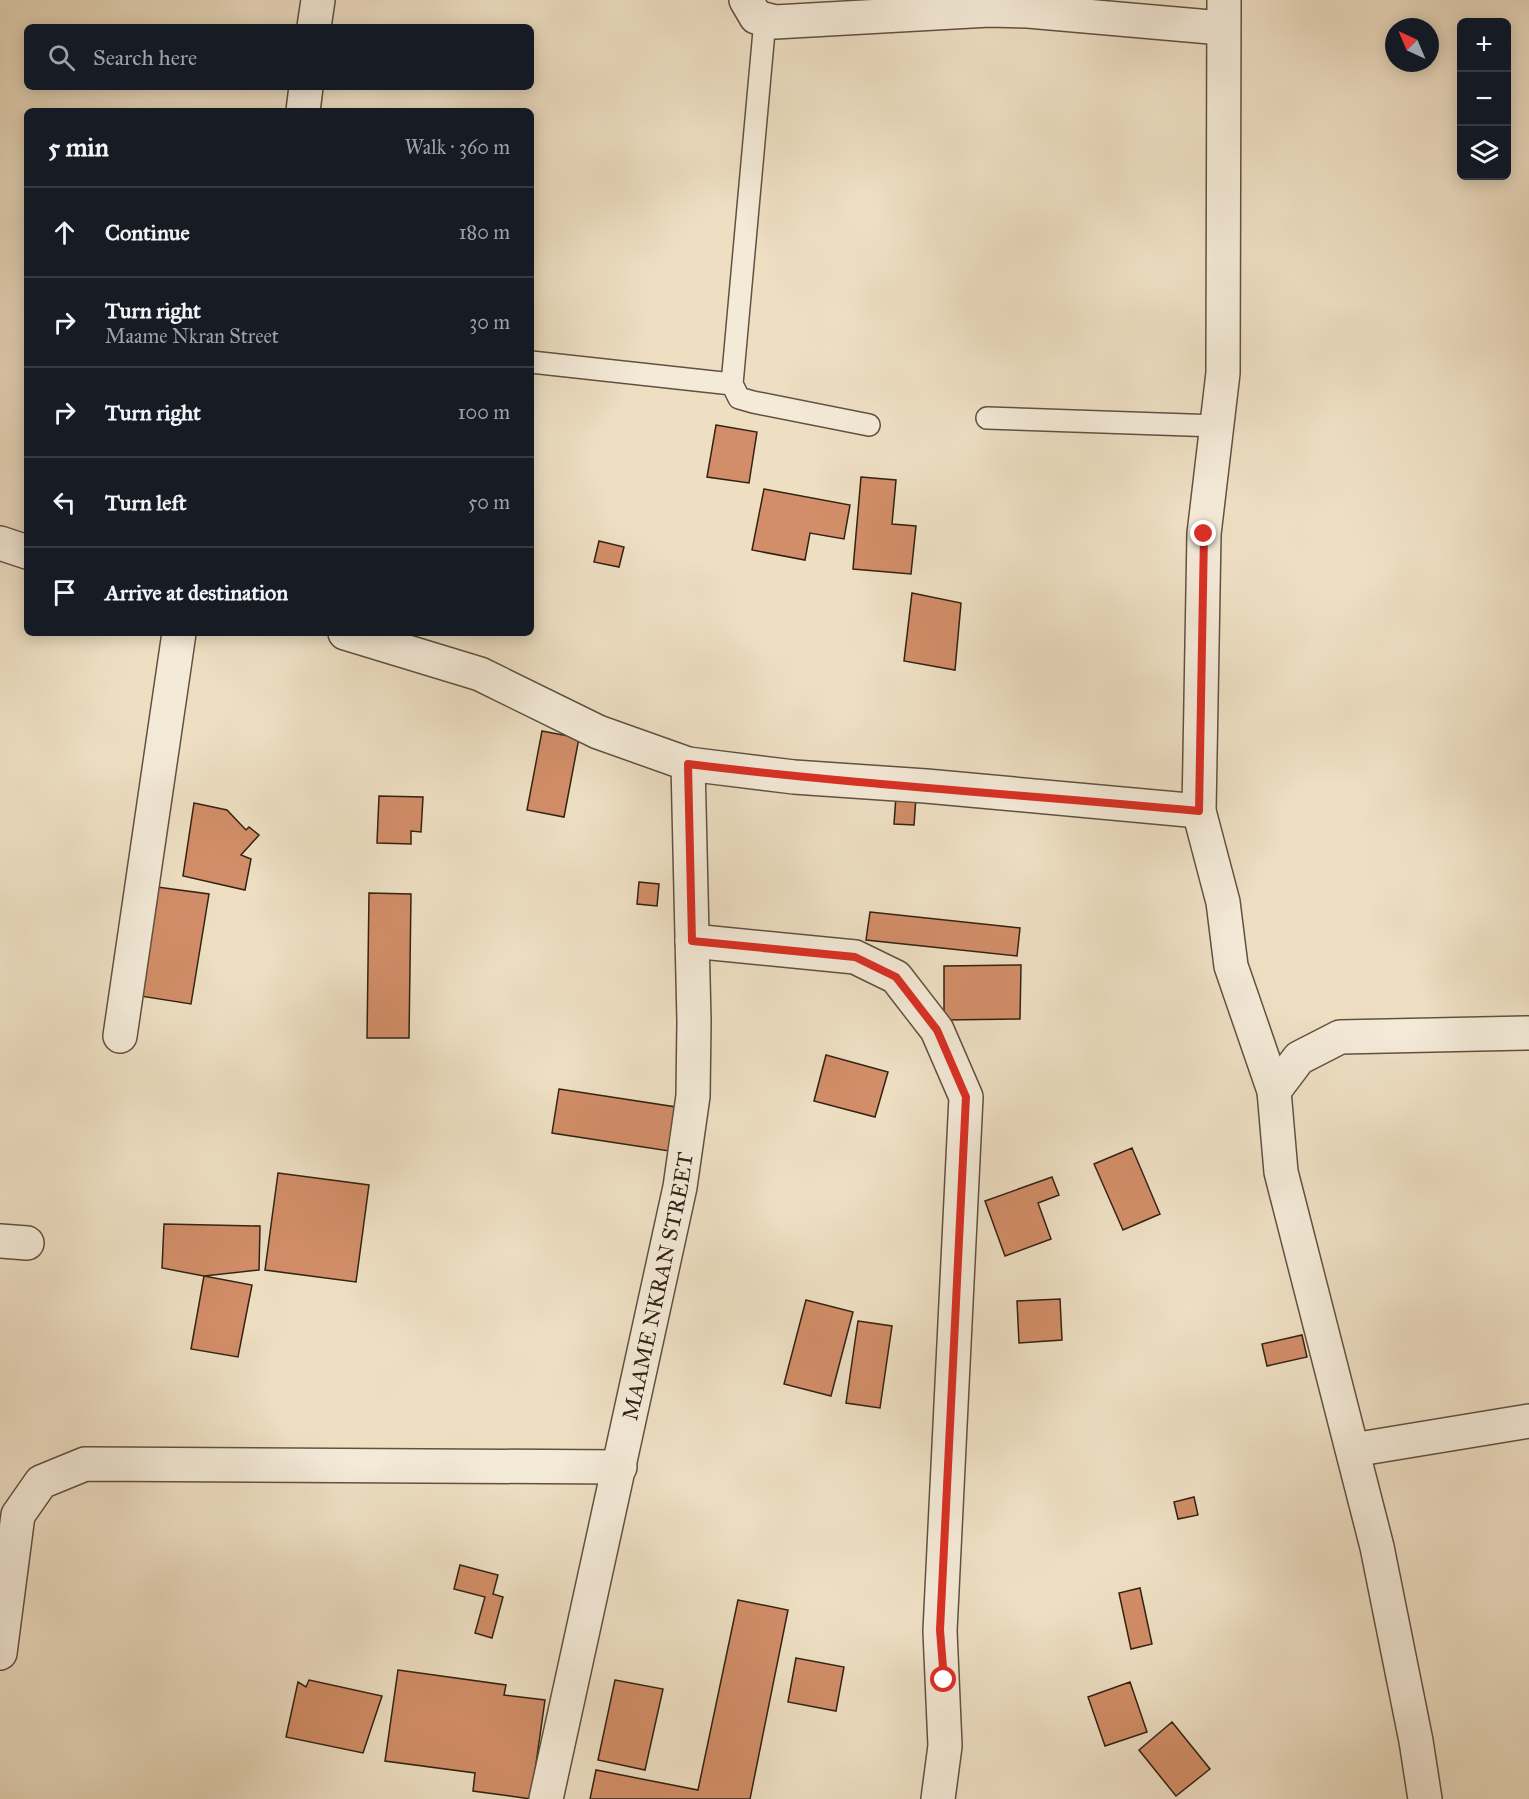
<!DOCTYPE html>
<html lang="en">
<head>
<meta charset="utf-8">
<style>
	:root { --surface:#171b24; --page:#242831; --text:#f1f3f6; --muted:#9ea1a6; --line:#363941 }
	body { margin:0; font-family:"IM FELL Great Primer",serif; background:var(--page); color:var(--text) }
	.controls { position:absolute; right:18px; top:18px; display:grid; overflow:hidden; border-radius:9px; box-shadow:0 3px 15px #0003 }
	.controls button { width:54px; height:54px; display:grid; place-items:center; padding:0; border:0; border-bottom:2px solid var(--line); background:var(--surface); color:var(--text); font:30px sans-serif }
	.compass { position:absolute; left:1385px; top:18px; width:54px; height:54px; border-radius:50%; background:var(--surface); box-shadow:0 3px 15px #0003; rotate:316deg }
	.stop { position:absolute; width:18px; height:18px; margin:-14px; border:4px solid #d93025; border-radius:50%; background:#fff }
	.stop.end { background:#d93025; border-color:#fff; box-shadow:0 2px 6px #0008 }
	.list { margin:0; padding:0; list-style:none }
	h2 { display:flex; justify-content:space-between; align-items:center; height:78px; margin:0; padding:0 24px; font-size:26px }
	h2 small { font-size:20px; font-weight:400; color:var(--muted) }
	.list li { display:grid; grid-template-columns:39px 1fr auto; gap:18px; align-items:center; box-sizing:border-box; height:90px; padding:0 24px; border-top:2px solid var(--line) }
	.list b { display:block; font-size:22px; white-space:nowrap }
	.list p { margin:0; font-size:20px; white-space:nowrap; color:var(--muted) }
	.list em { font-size:20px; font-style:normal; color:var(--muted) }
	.icon { flex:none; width:33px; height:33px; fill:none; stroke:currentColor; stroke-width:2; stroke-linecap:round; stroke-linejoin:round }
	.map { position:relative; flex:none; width:1529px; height:1799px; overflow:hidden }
	.search { position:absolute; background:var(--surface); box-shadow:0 3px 15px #0003; left:24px; top:24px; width:510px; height:66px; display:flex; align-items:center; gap:15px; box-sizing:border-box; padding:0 21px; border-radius:9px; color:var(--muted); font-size:22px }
	.panel { position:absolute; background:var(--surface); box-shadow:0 3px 15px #0003; left:24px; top:108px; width:510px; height:528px; border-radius:9px }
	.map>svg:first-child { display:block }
</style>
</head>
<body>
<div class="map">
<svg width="1529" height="1799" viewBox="0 0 1529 1799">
	<rect width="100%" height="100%" fill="#eedfc3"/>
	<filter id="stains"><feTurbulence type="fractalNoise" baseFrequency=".00333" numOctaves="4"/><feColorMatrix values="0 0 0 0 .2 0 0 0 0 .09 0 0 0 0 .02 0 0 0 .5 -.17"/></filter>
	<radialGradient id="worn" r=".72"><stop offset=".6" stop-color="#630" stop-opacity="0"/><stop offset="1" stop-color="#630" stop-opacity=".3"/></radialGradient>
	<path fill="#d28e68" stroke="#322214" stroke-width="1.5" d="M716,425L757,432L749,483L707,477Z
		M861,477L896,480L892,524L916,526L911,574L853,569Z
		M764,489L850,505L844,539L810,533L805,560L752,550Z
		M599,541L624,547L619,567L594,562Z
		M912,593L961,603L955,670L904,661Z
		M542,731L579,738L564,817L527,810Z
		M379,796L423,797L421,832L411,831V844L377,843Z
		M896,796L916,797L914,825L894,824Z
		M194,803L227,810L246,830L249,827L259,835L241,855L251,859L245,890L183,876Z
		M639,882L659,884L657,906L637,904Z
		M157,887L209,894L191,1004L140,996Z
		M369,893L411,894L409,1038H367Z
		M870,912L1020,928L1017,956L866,940Z
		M1021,965L1020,1019L944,1020V966Z
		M826,1055L888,1072L875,1117L814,1101Z
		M559,1089L676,1107L669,1151L552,1133Z
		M1132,1148L1160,1214L1123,1230L1094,1164Z
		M278,1173L369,1185L356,1282L265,1270Z
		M1052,1177L1059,1195L1038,1203L1051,1239L1005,1256L985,1201Z
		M164,1224L260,1226L259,1270L204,1276L162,1268Z
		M204,1276L252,1285L238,1357L191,1349Z
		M1060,1299L1062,1340L1019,1343L1017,1301Z
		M806,1300L853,1312L831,1396L784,1384Z
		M858,1321L892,1326L880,1408L846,1403Z
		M1302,1335L1307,1357L1267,1366L1262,1344Z
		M1194,1497L1198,1515L1178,1519L1174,1502Z
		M460,1565L498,1575L493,1594L503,1597L492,1638L475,1633L485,1597L454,1589Z
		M1140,1588L1152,1644L1131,1649L1119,1593Z
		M738,1600L788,1610L750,1799H590L596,1770L698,1790Z
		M796,1658L844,1667L836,1711L788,1702Z
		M398,1670L506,1685L504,1695L545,1700L531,1799L473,1791L475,1773L385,1761Z
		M309,1680L382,1696L363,1753L286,1737L298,1682L306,1687Z
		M615,1680L663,1689L645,1770L598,1760Z
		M1130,1682L1147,1732L1105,1746L1088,1697Z
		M1172,1722L1210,1769L1176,1796L1139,1750Z"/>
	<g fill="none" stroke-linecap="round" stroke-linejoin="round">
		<defs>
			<path id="lane" d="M765,20L732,384L739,398L753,402L869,425
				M531,362L732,384
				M987,418L1217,426"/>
			<g id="street">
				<path d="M746,0L756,17L775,22L989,10L1028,11L1222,28"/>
				<path d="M1224,0L1223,373L1204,534L1199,811L1223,902L1231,966L1274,1091L1281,1172L1377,1547L1416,1741L1425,1799"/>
				<path d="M314,27L318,0"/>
				<path d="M303,111L306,87"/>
				<path d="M0,543L27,552"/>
				<path d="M345,633L480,674L598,732L688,764L794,777L926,786L1199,811"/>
				<path d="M692,941L855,957L896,977L937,1030L966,1097L940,1631L945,1746L938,1799"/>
				<path d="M120,1036L179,633"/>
				<path d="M1274,1091L1299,1058L1340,1037L1529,1033"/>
				<path d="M0,1241L27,1243"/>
				<path d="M1353,1450L1529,1421"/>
				<path d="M0,1653L18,1515L41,1482L85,1464L620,1467"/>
				<path id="s1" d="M546,1799L680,1187L693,1096L694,1021L688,764"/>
			</g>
		</defs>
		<use href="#lane" stroke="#615140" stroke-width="24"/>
		<use href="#street" stroke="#615140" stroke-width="36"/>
		<use href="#lane" stroke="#f4ead8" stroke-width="21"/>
		<use href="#street" stroke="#f4ead8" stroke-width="33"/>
	</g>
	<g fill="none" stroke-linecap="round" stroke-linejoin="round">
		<path stroke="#d93025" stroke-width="8" d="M944,1680L940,1630L966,1097L937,1030L896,977L855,957L692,941L688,764C858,785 1029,795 1199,811L1204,534"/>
	</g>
	<g text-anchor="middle" stroke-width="4.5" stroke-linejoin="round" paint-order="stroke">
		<g font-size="22" fill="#322214" stroke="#f4ead8">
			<text dy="8" stroke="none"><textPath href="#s1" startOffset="525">MAAME NKRAN STREET</textPath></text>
		</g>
	</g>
	<rect width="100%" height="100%" filter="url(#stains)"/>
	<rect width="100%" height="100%" fill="url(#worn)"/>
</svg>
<div class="controls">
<button>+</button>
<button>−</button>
<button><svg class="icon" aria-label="layers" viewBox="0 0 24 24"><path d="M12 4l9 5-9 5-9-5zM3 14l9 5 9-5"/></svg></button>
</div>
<svg class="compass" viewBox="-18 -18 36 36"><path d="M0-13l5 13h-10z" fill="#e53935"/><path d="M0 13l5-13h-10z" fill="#9ea1a6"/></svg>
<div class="stop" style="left:944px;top:1680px"></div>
<div class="stop end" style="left:1204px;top:534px"></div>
<div class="search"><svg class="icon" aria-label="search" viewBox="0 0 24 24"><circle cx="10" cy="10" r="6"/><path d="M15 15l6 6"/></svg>Search here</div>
<section class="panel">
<h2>5 min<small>Walk · 360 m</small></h2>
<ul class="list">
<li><svg class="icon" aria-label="ahead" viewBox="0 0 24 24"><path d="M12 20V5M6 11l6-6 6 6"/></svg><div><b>Continue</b></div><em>180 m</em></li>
<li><svg class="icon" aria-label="right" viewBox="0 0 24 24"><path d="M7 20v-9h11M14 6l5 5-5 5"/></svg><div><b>Turn right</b><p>Maame Nkran Street</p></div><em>30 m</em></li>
<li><svg class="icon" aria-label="right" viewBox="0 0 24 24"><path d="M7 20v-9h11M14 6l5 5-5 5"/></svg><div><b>Turn right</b></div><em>100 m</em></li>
<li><svg class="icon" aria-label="left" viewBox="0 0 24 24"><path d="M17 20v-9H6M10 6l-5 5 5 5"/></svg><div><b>Turn left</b></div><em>50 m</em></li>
<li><svg class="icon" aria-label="arrive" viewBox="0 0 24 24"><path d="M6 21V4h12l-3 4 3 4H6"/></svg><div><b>Arrive at destination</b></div></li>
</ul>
</section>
</div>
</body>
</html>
